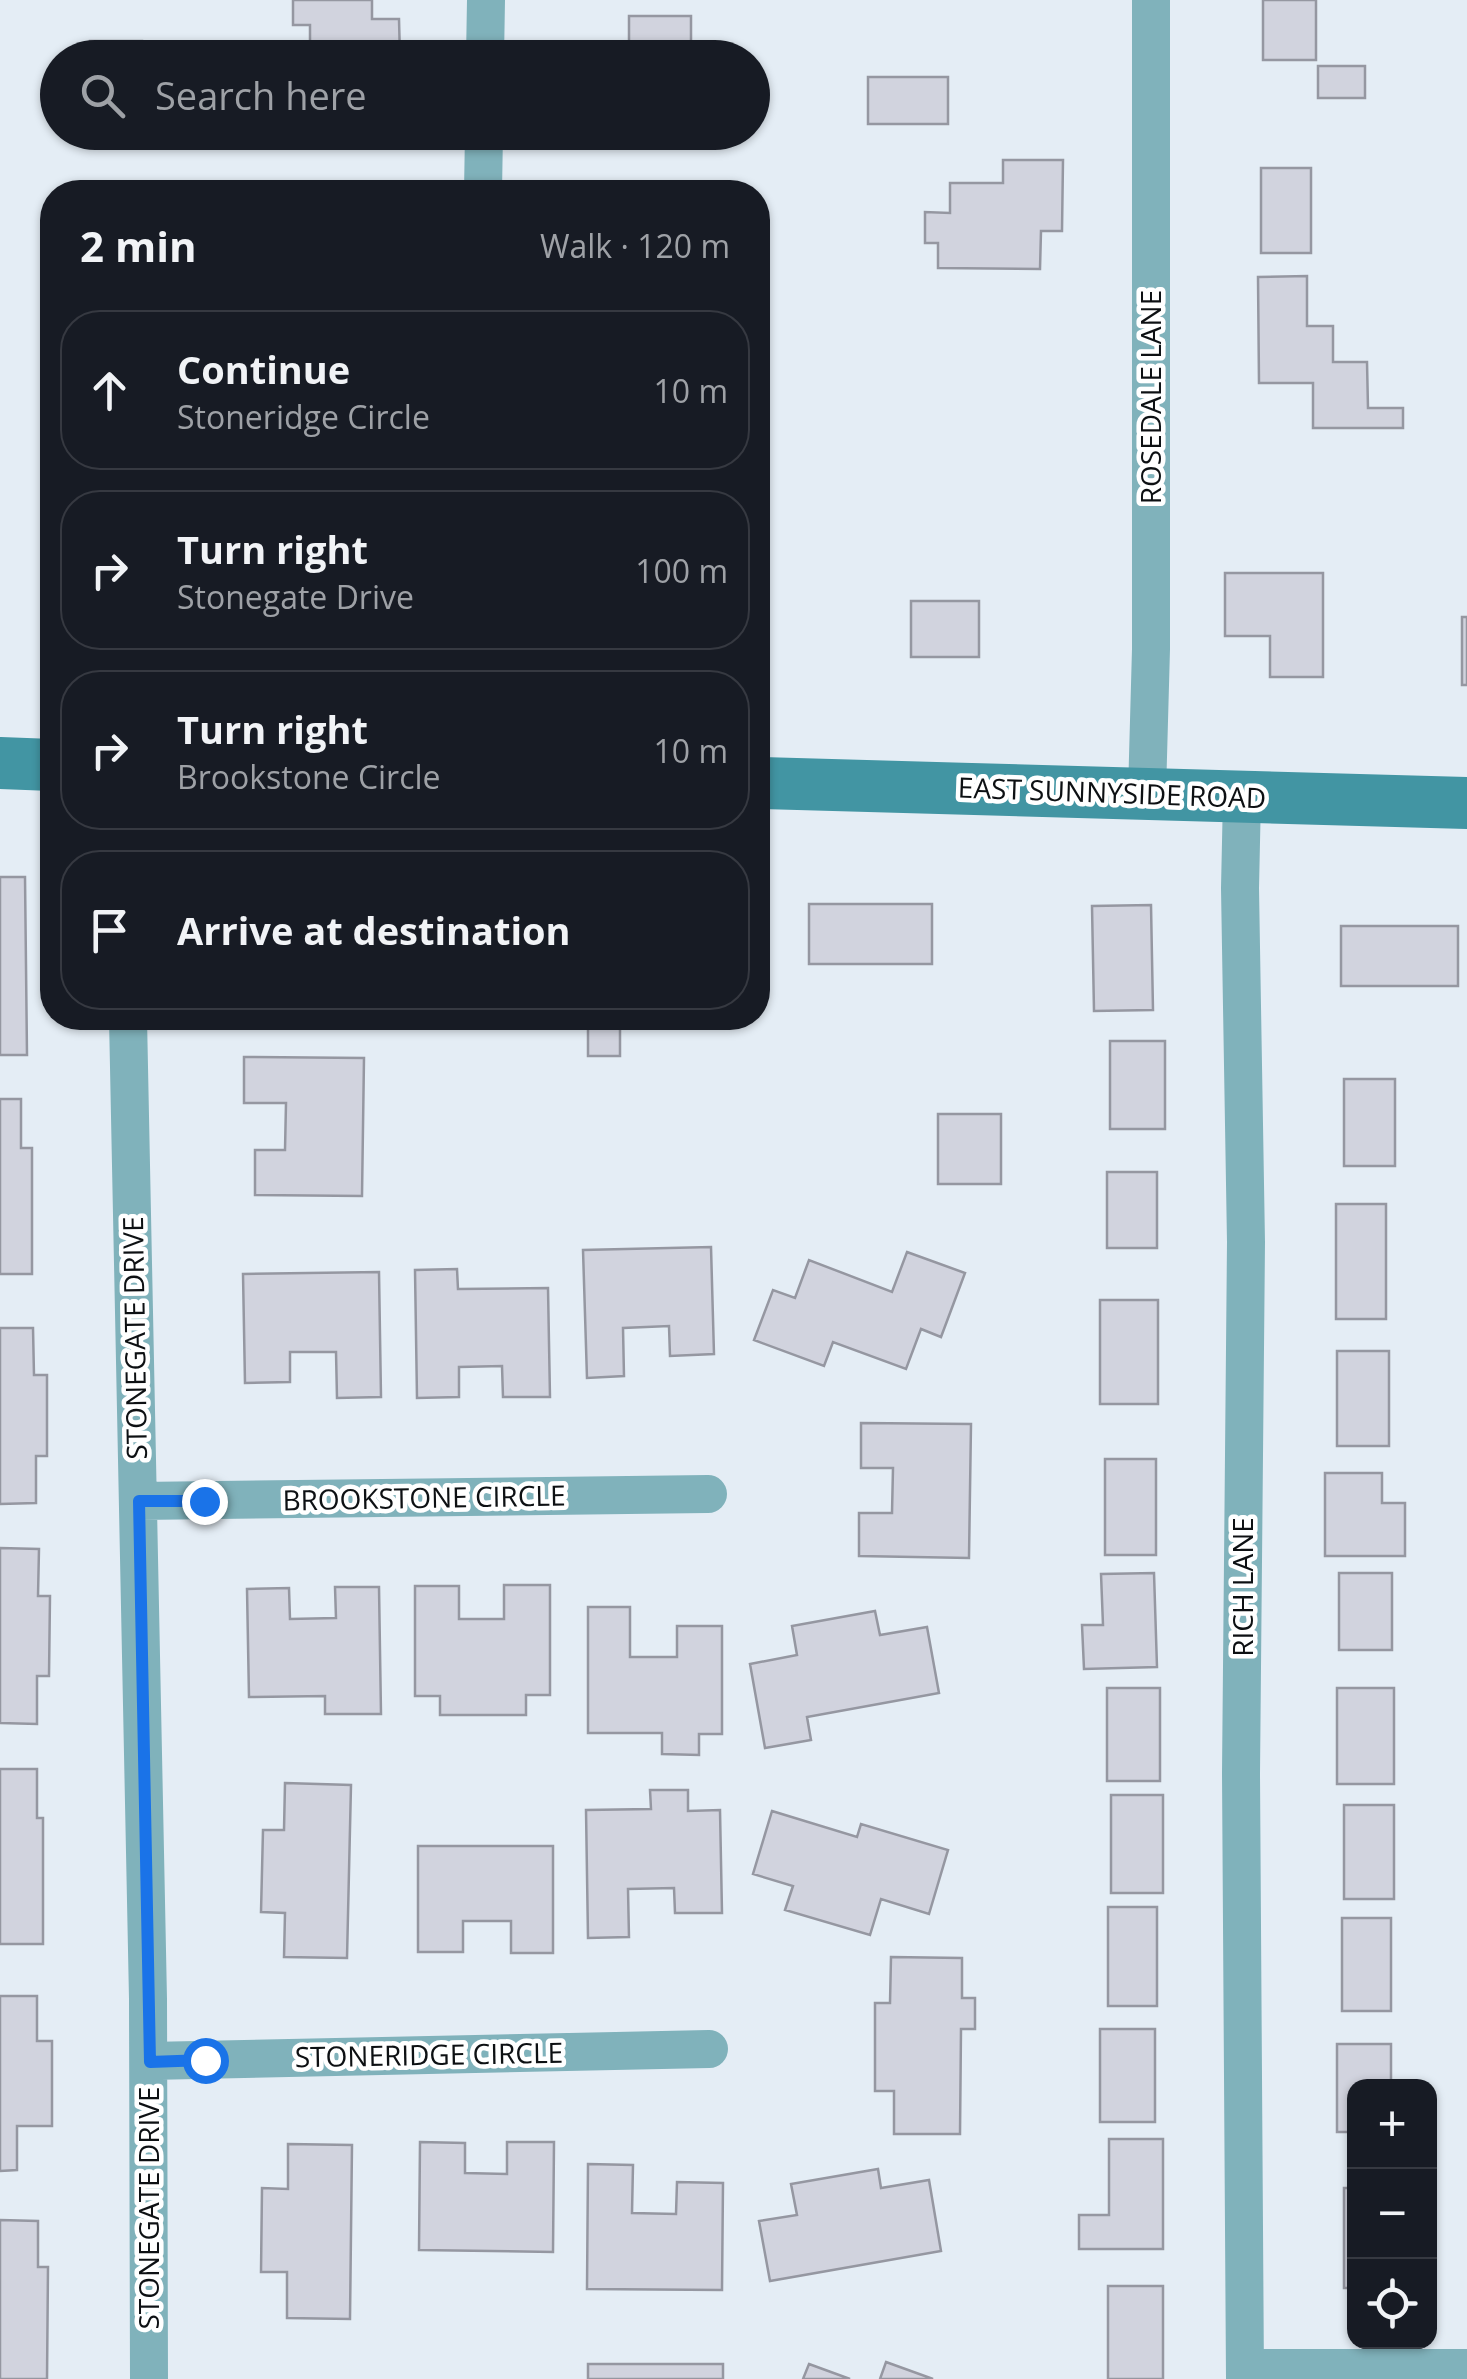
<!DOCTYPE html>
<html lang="en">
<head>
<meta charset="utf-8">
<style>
	:root { --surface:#171b24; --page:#20242c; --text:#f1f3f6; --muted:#9ea1a6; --line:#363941 }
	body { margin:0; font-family:"Open Sans",sans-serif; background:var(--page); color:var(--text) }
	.controls { position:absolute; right:30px; bottom:30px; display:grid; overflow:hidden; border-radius:20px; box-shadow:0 2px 8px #0004 }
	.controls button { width:90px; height:90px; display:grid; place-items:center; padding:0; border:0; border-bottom:2px solid var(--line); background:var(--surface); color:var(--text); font:50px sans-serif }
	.stop { position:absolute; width:30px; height:30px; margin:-22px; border:8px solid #1a73e8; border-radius:50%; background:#fff }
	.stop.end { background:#1a73e8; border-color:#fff; box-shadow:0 2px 10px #0008 }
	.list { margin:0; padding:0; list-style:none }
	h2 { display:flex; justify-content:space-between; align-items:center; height:130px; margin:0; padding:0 40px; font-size:42px }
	h2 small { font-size:32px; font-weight:400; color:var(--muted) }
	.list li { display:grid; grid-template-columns:65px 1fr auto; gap:30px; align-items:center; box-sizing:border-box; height:160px; margin:0 20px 20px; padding:0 20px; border:2px solid var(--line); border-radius:40px }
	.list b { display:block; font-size:38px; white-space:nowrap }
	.list p { margin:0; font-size:32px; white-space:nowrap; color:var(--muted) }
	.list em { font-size:32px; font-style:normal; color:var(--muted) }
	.icon { flex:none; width:55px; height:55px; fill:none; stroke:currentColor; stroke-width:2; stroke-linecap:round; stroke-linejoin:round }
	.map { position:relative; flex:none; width:1467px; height:2379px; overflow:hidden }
	.search { position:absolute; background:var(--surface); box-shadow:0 2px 8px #0004; left:40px; top:40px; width:730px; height:110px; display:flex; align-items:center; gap:25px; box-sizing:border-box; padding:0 35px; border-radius:55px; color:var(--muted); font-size:38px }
	.panel { position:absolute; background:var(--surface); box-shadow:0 2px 8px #0004; left:40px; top:180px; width:730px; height:850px; border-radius:40px }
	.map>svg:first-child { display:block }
</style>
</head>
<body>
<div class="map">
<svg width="1467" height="2379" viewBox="0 0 1467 2379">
	<rect width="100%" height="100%" fill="#e4edf5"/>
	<path fill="#d1d3de" stroke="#9597a1" stroke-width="2.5" d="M293,0H372V19H399L400,58H310V25H293Z
		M1263,0H1316V60H1263Z
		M629,16H691V58H629Z
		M90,41H142V58H90Z
		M1318,66H1365V98H1318Z
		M868,77H948V124H868Z
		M1003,160H1063L1062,231H1041L1040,269L938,268V243H925V212L950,213V183H1003Z
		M1261,168H1311V253H1261Z
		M1307,276V326H1333V362H1367L1368,408H1403V428H1313V383H1259L1258,277Z
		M1225,573H1323V677H1270V636H1225Z
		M911,601H979V657H911Z
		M1462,617H1467V685H1462Z
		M0,877H25L27,1055H0Z
		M758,882H767V961H758Z
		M809,904H932V964H809Z
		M1151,905L1153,1010L1094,1011L1092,906Z
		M1341,926H1458V986H1341Z
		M588,1018H620V1056H588Z
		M1110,1041H1165V1129H1110Z
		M244,1057L364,1058L362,1196L255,1195V1150H285L286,1103H244Z
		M1344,1079H1395V1166H1344Z
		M0,1099H21V1148H32V1274H0Z
		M938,1114H1001V1184H938Z
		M1107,1172H1157V1248H1107Z
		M1336,1204H1386V1319H1336Z
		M711,1247L714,1354L670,1356L669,1326L623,1328L624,1376L587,1378L583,1250Z
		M907,1252L965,1273L941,1337L921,1329L906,1369L833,1342L824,1366L754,1340L773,1290L795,1298L809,1260L892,1292Z
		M457,1269L458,1289L548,1288L550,1397H503L502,1366L459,1367V1397L417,1398L415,1270Z
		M379,1272L381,1397L337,1398L336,1352H290V1382L245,1383L243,1274Z
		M1100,1300H1158V1404H1100Z
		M0,1328H33L34,1375H47V1456H36V1503L0,1504Z
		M1337,1351H1389V1446H1337Z
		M861,1423L971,1424L969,1558L859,1556V1513H892L893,1468H861Z
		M1105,1459H1156V1555H1105Z
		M1325,1473H1382V1503H1405V1556H1325Z
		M0,1548L39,1549L38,1596H50L49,1676H37V1724L0,1723Z
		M1154,1573L1157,1667L1084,1669L1082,1625H1103L1101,1574Z
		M1339,1573H1392V1650H1339Z
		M504,1585H550V1695H526V1715H440V1696H415V1586H459V1619H504Z
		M335,1587H379L381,1714H325V1696L249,1697L247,1589L289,1588L290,1619L336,1618Z
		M588,1607H630V1657H677V1626H722V1734H699V1755L662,1754V1733H588Z
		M875,1611L880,1635L927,1627L939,1693L807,1717L811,1740L765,1748L750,1664L797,1655L792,1626Z
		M1107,1688H1160V1781H1107Z
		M1337,1688H1394V1784H1337Z
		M0,1769H37V1818H43V1944H0Z
		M285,1783L351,1785L347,1958L284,1957L285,1913L261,1912L263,1830H284Z
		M650,1790H688V1811L720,1810L722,1913H675L674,1888L628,1889L629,1937L588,1938L586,1810L651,1809Z
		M1111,1795H1163V1893H1111Z
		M1344,1805H1394V1899H1344Z
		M772,1811L857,1837L861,1824L948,1850L929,1914L881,1899L870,1935L785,1910L793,1886L753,1874Z
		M418,1846H553V1953H511V1921H463V1952H418Z
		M1108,1907H1157V2006H1108Z
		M1342,1918H1391V2011H1342Z
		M891,1957L962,1958V1998H975V2029H961L960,2134H894V2091H875V2003H890Z
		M0,1996H37V2041H52V2126H17V2170L0,2171Z
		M1100,2029H1155V2122H1100Z
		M1337,2044H1391V2086H1354V2132H1337Z
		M1109,2139H1163V2249H1079V2215H1109Z
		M420,2142L465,2143V2173L507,2174V2142H554L553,2252L419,2250Z
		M288,2144L352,2145L350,2319L287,2318V2272H261L262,2188L288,2189Z
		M588,2164L633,2165L632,2213L676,2214L677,2182L723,2183L722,2290L587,2289Z
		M878,2169L881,2188L929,2180L941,2251L770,2281L759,2221L797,2215L791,2184Z
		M1344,2188H1354V2288H1344Z
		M0,2220L38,2221V2267H48L47,2379H0Z
		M1108,2286H1163V2379H1108Z
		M886,2362L933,2379H880Z
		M588,2364H723V2379H588Z
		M809,2364L850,2379H803Z"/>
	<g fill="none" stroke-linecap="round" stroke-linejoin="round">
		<path stroke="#80b2bb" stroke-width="38" d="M485,58L486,0
			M483,192L484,132
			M1147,793L1151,649V0
			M1242,796L1240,888L1246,1242L1241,1774L1245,2379
			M128,1018L148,1999L149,2379
			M139,1501L708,1494
			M149,2061L709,2049
			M1245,2368H1467"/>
		<path stroke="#4295a3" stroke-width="52" d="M0,763L52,765
			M758,783L1467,803"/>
	</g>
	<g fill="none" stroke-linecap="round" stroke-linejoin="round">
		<path stroke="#1a73e8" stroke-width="12" d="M204,1501H139L150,2062L205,2060"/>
	</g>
	<g text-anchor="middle" stroke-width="9" stroke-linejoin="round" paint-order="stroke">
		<g font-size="28" fill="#0d1013" stroke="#fff">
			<text transform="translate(1151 397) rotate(-90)" y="10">ROSEDALE LANE</text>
			<text transform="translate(1112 793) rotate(2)" y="10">EAST SUNNYSIDE ROAD</text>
			<text transform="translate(135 1338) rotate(-91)" y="10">STONEGATE DRIVE</text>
			<text transform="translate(424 1498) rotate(-1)" y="10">BROOKSTONE CIRCLE</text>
			<text transform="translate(1243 1587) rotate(-90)" y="10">RICH LANE</text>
			<text transform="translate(429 2055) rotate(-1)" y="10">STONERIDGE CIRCLE</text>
			<text transform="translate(149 2208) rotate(-90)" y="10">STONEGATE DRIVE</text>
		</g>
	</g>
</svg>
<div class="controls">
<button>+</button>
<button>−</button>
<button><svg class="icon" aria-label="locate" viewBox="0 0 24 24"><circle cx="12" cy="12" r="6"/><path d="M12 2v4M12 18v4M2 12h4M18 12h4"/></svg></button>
</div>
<div class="stop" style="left:205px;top:2060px"></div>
<div class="stop end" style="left:204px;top:1501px"></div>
<div class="search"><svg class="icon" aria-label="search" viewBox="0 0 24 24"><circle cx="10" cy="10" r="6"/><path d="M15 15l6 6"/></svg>Search here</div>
<section class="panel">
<h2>2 min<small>Walk · 120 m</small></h2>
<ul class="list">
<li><svg class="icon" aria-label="ahead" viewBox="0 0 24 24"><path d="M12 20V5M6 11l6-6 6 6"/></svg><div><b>Continue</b><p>Stoneridge Circle</p></div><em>10 m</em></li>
<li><svg class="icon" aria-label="right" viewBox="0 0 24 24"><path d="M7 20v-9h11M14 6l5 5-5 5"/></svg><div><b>Turn right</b><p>Stonegate Drive</p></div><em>100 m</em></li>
<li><svg class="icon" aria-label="right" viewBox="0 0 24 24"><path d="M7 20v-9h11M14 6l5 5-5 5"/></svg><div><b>Turn right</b><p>Brookstone Circle</p></div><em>10 m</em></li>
<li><svg class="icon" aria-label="arrive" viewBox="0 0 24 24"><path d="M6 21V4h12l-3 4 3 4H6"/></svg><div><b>Arrive at destination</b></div></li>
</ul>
</section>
</div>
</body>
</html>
